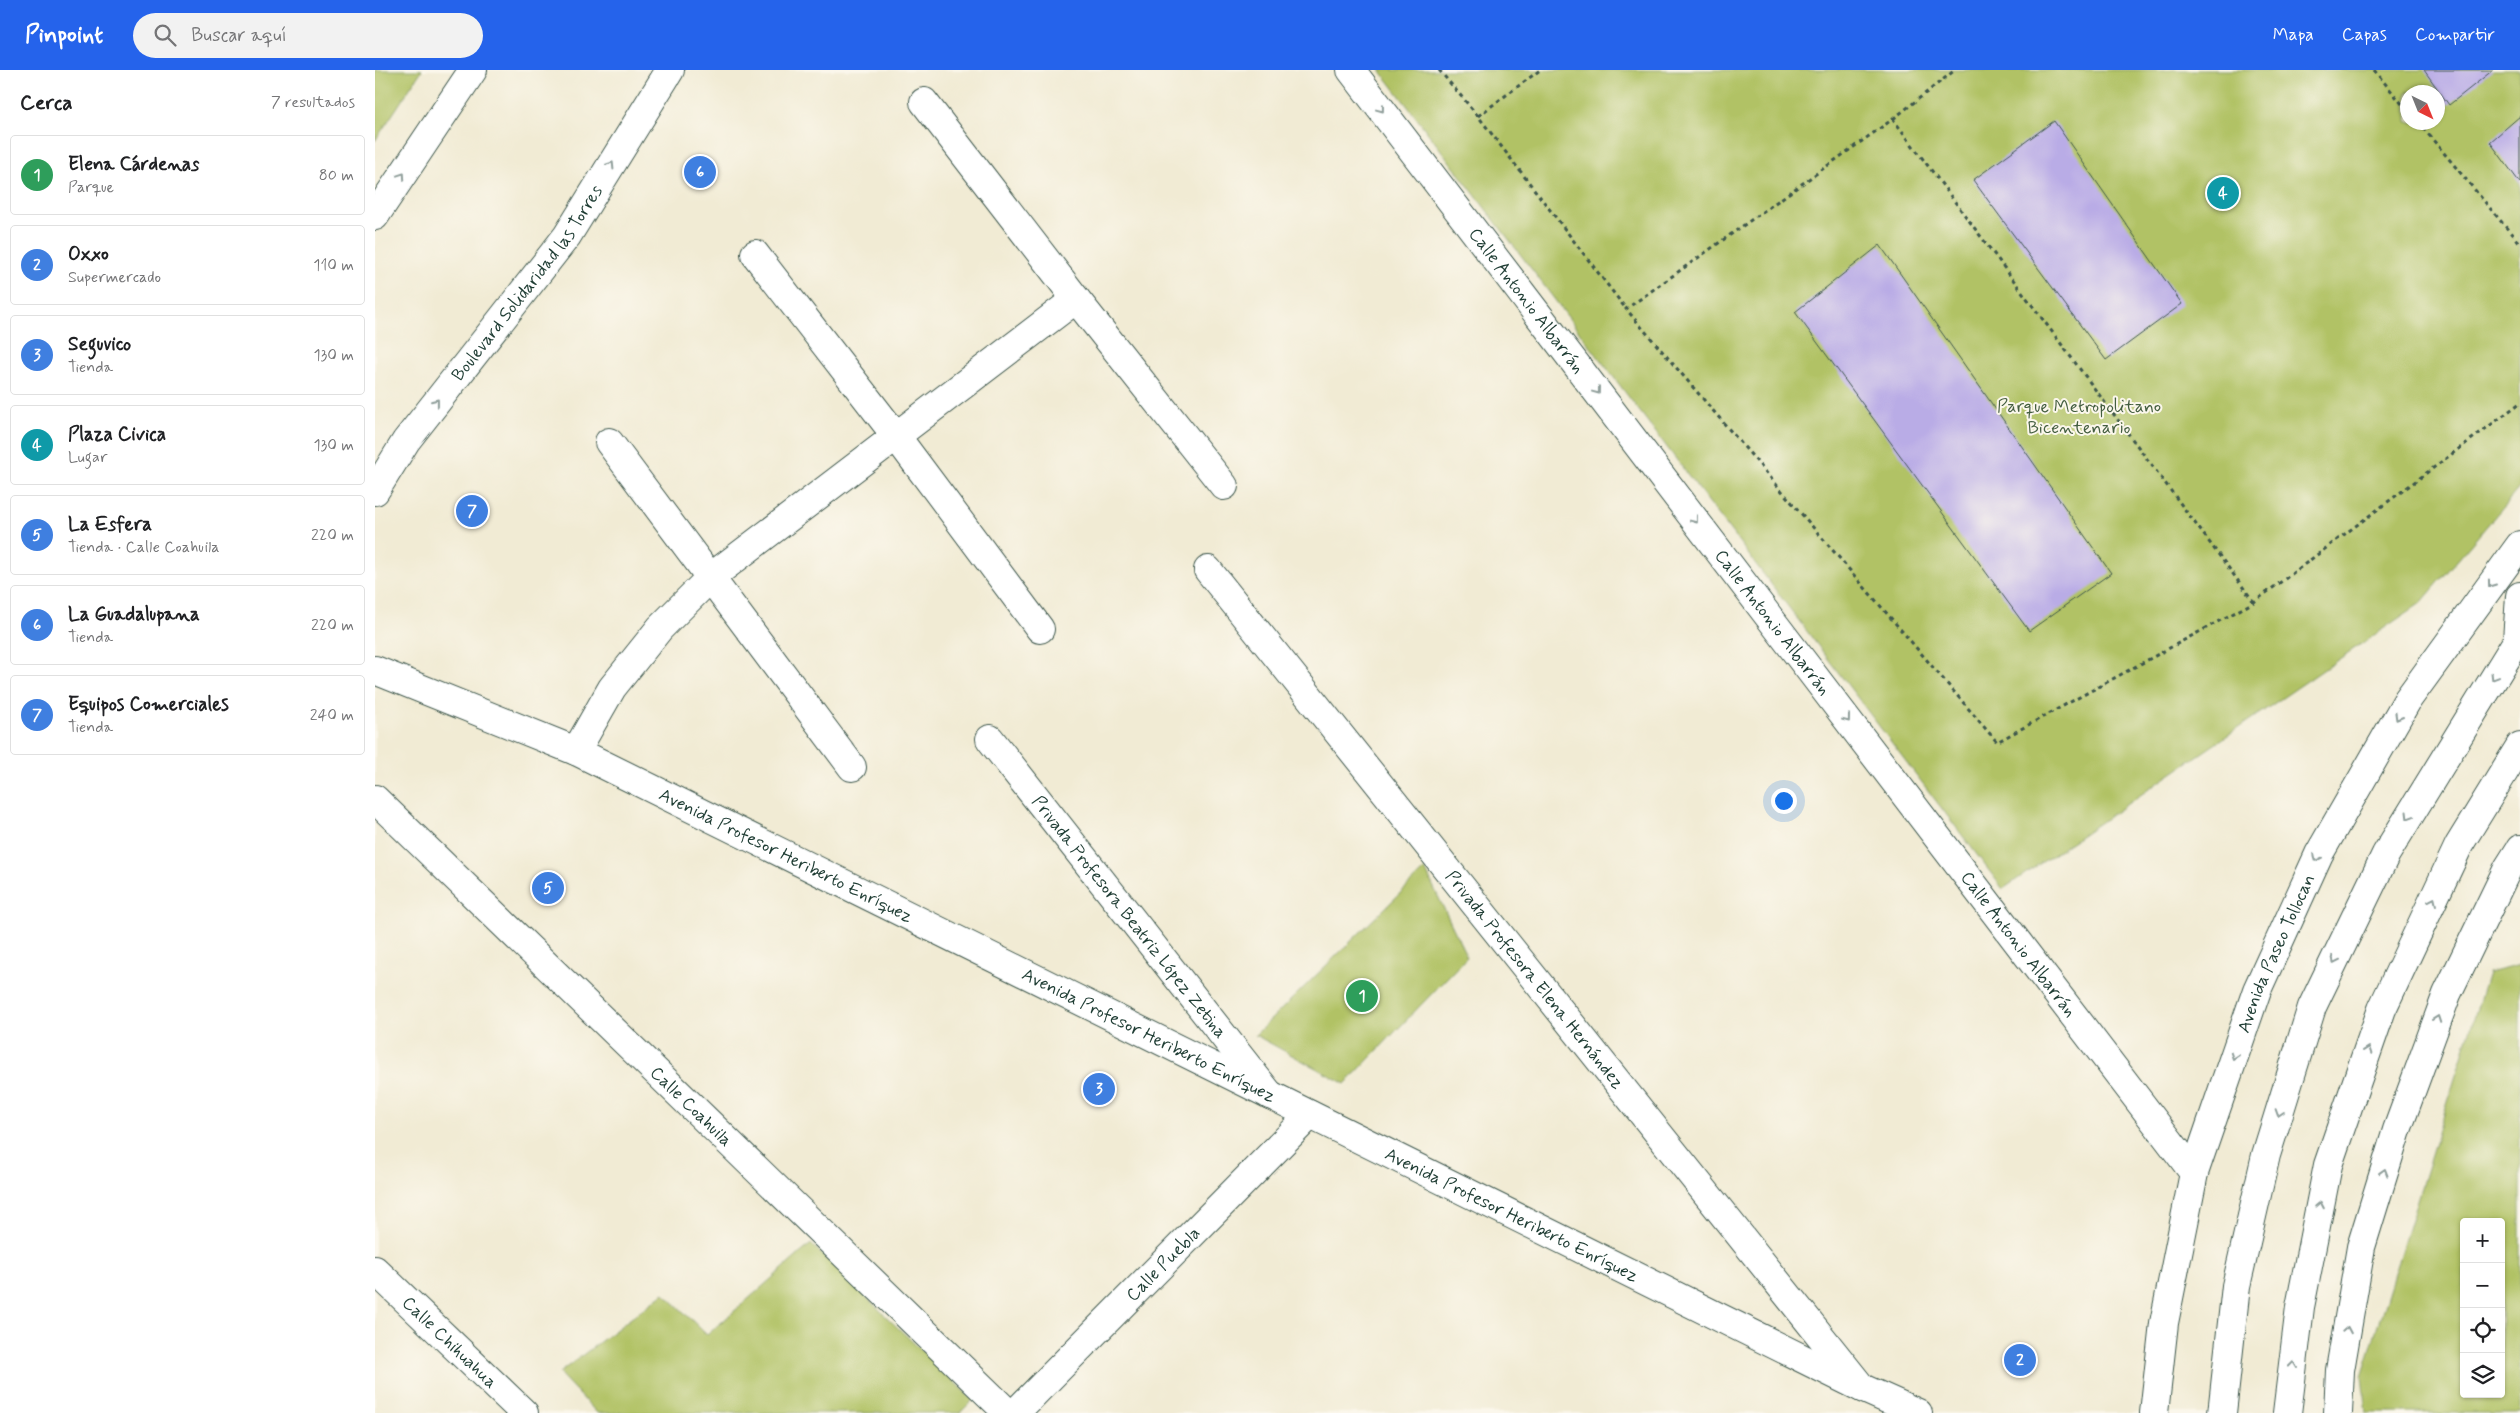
<!DOCTYPE html>
<html lang="es">
<head>
<meta charset="utf-8">
<style>
	:root { --surface:#fff; --page:#f2f2f2; --text:#202124; --muted:#757577; --line:#e0e0e0; --accent:#2563eb }
	body { margin:0; font-family:Mynerve,sans-serif; background:var(--page); color:var(--text) }
	.controls { position:absolute; right:15px; bottom:15px; display:grid; overflow:hidden; border-radius:5px; box-shadow:0 1px 4px #0004 }
	.controls button { width:45px; height:45px; display:grid; place-items:center; padding:0; border:0; border-bottom:1px solid var(--line); background:var(--surface); color:var(--text); font:25px sans-serif }
	.compass { position:absolute; left:2025px; top:15px; width:45px; height:45px; border-radius:50%; background:var(--surface); box-shadow:0 1px 4px #0004; rotate:137deg }
	.you { position:absolute; left:1408px; top:730px; width:18px; height:18px; margin:-12px; border:4px solid #fff; border-radius:50%; background:#1a73e8; box-shadow:0 0 0 8px #1a73e833 }
	.badge { display:grid; place-items:center; width:32px; height:32px; border-radius:50%; background:var(--accent); color:#fff; font-size:16px; font-weight:700 }
	.pin { position:absolute; translate:-50% -50%; border:2px solid #fff; box-shadow:0 1px 5px #0006 }
	.list { margin:0; padding:0; list-style:none }
	h2 { display:flex; justify-content:space-between; align-items:center; height:65px; margin:0; padding:0 20px; font-size:21px }
	h2 small { font-size:16px; font-weight:400; color:var(--muted) }
	.list li { display:grid; grid-template-columns:32px 1fr auto; gap:15px; align-items:center; box-sizing:border-box; height:80px; margin:0 10px 10px; padding:0 10px; border:1px solid var(--line); border-radius:5px }
	.list b { display:block; font-size:19px; white-space:nowrap }
	.list p { margin:0; font-size:16px; white-space:nowrap; color:var(--muted) }
	.list em { font-size:16px; font-style:normal; color:var(--muted) }
	.icon { flex:none; width:28px; height:28px; fill:none; stroke:currentColor; stroke-width:2; stroke-linecap:round; stroke-linejoin:round }
	.map { position:relative; flex:none; width:2145px; height:1343px; overflow:hidden }
	header { display:flex; align-items:center; gap:30px; box-sizing:border-box; height:70px; padding:0 25px; background:var(--accent); color:#fff }
	header strong { font-size:24px }
	nav { display:flex; gap:28px; margin-inline-start:auto; font-size:18px }
	.search { width:350px; height:45px; background:var(--page); display:flex; align-items:center; gap:12px; box-sizing:border-box; padding:0 18px; border-radius:28px; color:var(--muted); font-size:19px }
	main { display:flex }
	aside { flex:1; background:var(--surface) }
	.map>svg:first-child { display:block }
</style>
</head>
<body>
<header>
<strong>Pinpoint</strong>
<div class="search"><svg class="icon" aria-label="search" viewBox="0 0 24 24"><circle cx="10" cy="10" r="6"/><path d="M15 15l6 6"/></svg>Buscar aquí</div>
<nav><a>Mapa</a><a>Capas</a><a>Compartir</a></nav>
</header>
<main>
<aside>
<h2>Cerca<small>7 resultados</small></h2>
<ul class="list">
<li><span class="badge" style="background:#2e9e5b">1</span><div><b>Elena Cárdenas</b><p>Parque</p></div><em>80 m</em></li>
<li><span class="badge" style="background:#3f7fe0">2</span><div><b>Oxxo</b><p>Supermercado</p></div><em>110 m</em></li>
<li><span class="badge" style="background:#3f7fe0">3</span><div><b>Seguvico</b><p>Tienda</p></div><em>130 m</em></li>
<li><span class="badge" style="background:#0f9aa8">4</span><div><b>Plaza Civica</b><p>Lugar</p></div><em>130 m</em></li>
<li><span class="badge" style="background:#3f7fe0">5</span><div><b>La Esfera</b><p>Tienda · Calle Coahuila</p></div><em>220 m</em></li>
<li><span class="badge" style="background:#3f7fe0">6</span><div><b>La Guadalupana</b><p>Tienda</p></div><em>220 m</em></li>
<li><span class="badge" style="background:#3f7fe0">7</span><div><b>Equipos Comerciales</b><p>Tienda</p></div><em>240 m</em></li>
</ul>
</aside>
<div class="map">
<svg width="2145" height="1343" viewBox="0 0 2145 1343">
	<rect width="100%" height="100%" fill="#fbf7ec"/>
	<filter id="ink" filterUnits="userSpaceOnUse"><feTurbulence type="fractalNoise" baseFrequency=".02" numOctaves="2"/><feDisplacementMap in="SourceGraphic" scale="10" xChannelSelector="R" yChannelSelector="G"/><feConvolveMatrix kernelMatrix="1 2 1 2 8 2 1 2 1" color-interpolation-filters="sRGB"/></filter>
	<filter id="wash" filterUnits="userSpaceOnUse"><feTurbulence type="fractalNoise" baseFrequency=".0096" numOctaves="4" result="noise"/><feDisplacementMap in="SourceGraphic" scale="20" xChannelSelector="R" yChannelSelector="G"/><feGaussianBlur stdDeviation="1.12" result="paint"/><feColorMatrix in="noise" values="0 0 0 0 0 0 0 0 0 0 0 0 0 0 0 0 0 1.4 0 .05"/><feComposite in="paint" operator="in"/></filter>
	<g filter="url(#wash)">
		<rect width="100%" height="100%" fill="#f1ebd4"/>
		<path fill="#b1c265" stroke="#68804c" fill-rule="evenodd" d="M0,0H47L0,71Z
			M1005,0H2145V417L2046,533L1628,819ZM2032,22H2062V52H2032Z
			M1050,799L1092,887L970,1014L880,965Z
			M2145,895V1343H1991L1987,1306L2113,903ZM2089,1152H2126V1324H2089Z
			M436,1174L598,1330L585,1343H222L184,1303L289,1223L332,1265Z"/>
		<g id="blocks">
			<path fill="#b9ace6" d="M2049,0H2118L2074,35Z
				M2145,46V113L2115,72Z
				M1679,51L1807,234L1731,290L1598,110Z
				M1505,175L1736,503L1654,561L1420,242Z"/>
		</g>
	</g>
	<g filter="url(#ink)">
		<use href="#blocks" fill-opacity="0" stroke="#3e574c" stroke-width="1"/>
		<g fill="none" stroke-linecap="round" stroke-linejoin="round">
			<defs>
				<g id="minor">
					<path id="s1" d="M976,0L1819,1103"/>
					<path d="M549,32L701,229L849,416"/>
					<path d="M380,184L521,366L665,559"/>
					<path d="M234,372L477,697"/>
					<path id="s2" d="M833,500L1487,1318"/>
					<path id="s3" d="M615,669L895,1025"/>
					<path d="M201,681L237,618L285,558L336,507L701,229"/>
					<path id="s4" d="M0,729L633,1343"/>
					<path id="s5" d="M0,1200L149,1343"/>
					<path id="s6" d="M640,1343L935,1045"/>
				</g>
				<g id="major">
					<path id="s7" d="M0,421L31,371L192,166L295,0"/>
					<path id="s8" d="M0,600L201,681L1487,1318L1543,1343"/>
					<path id="s9" d="M1779,1343L1789,1253L1819,1103L1882,920L1944,784L2033,629L2145,475"/>
					<path d="M1963,1343L1965,1300L1986,1177L2022,1060L2072,924L2133,798L2145,779"/>
				</g>
				<path id="highway" d="M0,146L98,0
					M2142,570L2145,526
					M1847,1343L1861,1216L1891,1085L1937,937L2011,784L2145,566
					M1912,1343L1925,1237L1953,1095L1982,1011L2007,939L2084,775L2145,676"/>
			</defs>
			<use href="#minor" stroke="#3e574c" stroke-width="30"/>
			<use href="#major" stroke="#3e574c" stroke-width="30"/>
			<use href="#highway" stroke="#3e574c" stroke-width="30"/>
			<path stroke="#3e574c" stroke-width="3" stroke-dasharray="4 4" stroke-linecap="butt" d="M1064,0L1103,46L1251,239
				M1999,0L2032,40
				M1103,46L1165,0
				M1518,49L1580,0
				M2043,52L2145,174
				M1879,532L1518,49L1251,239L1622,672L1879,532L2145,333"/>
			<use href="#minor" stroke="#fff" stroke-width="28"/>
			<use href="#major" stroke="#fff" stroke-width="28"/>
			<use href="#highway" stroke="#fff" stroke-width="28"/>
		</g>
		<defs><path id="oneway-chevron" d="M-2-3.5L2.5 0L-2 3.5" fill="none" stroke-width="1.6" stroke-linecap="round" stroke-linejoin="round" transform="scale(1.25)"/></defs>
		<g stroke="#8f9e9a">
			<use href="#oneway-chevron" transform="translate(1006 39) rotate(53)"/>
			<use href="#oneway-chevron" transform="translate(236 95) rotate(-58)"/>
			<use href="#oneway-chevron" transform="translate(27 106) rotate(-56)"/>
			<use href="#oneway-chevron" transform="translate(1222 321) rotate(53)"/>
			<use href="#oneway-chevron" transform="translate(61 332) rotate(-52)"/>
			<use href="#oneway-chevron" transform="translate(1320 450) rotate(53)"/>
			<use href="#oneway-chevron" transform="translate(2116 514) rotate(126)"/>
			<use href="#oneway-chevron" transform="translate(2119 607) rotate(121)"/>
			<use href="#oneway-chevron" transform="translate(2023 647) rotate(120)"/>
			<use href="#oneway-chevron" transform="translate(1472 649) rotate(53)"/>
			<use href="#oneway-chevron" transform="translate(2034 746) rotate(121)"/>
			<use href="#oneway-chevron" transform="translate(1942 788) rotate(116)"/>
			<use href="#oneway-chevron" transform="translate(2058 831) rotate(-65)"/>
			<use href="#oneway-chevron" transform="translate(1960 890) rotate(116)"/>
			<use href="#oneway-chevron" transform="translate(2062 949) rotate(-70)"/>
			<use href="#oneway-chevron" transform="translate(1993 980) rotate(-71)"/>
			<use href="#oneway-chevron" transform="translate(1859 986) rotate(109)"/>
			<use href="#oneway-chevron" transform="translate(1904 1043) rotate(108)"/>
			<use href="#oneway-chevron" transform="translate(2009 1102) rotate(-73)"/>
			<use href="#oneway-chevron" transform="translate(1945 1135) rotate(-79)"/>
			<use href="#oneway-chevron" transform="translate(1972 1260) rotate(-80)"/>
			<use href="#oneway-chevron" transform="translate(1918 1295) rotate(-83)"/>
		</g>
	</g>
	<g text-anchor="middle" stroke-width="4" stroke-linejoin="round" paint-order="stroke">
		<g font-size="18" fill="#1f3d34" stroke="#fbf7ec">
			<text dy="6" stroke="none"><textPath href="#s7" startOffset="258">Boulevard Solidaridad las Torres</textPath></text>
			<text dy="6" stroke="none"><textPath href="#s1" startOffset="290">Calle Antonio Albarrán</textPath></text>
			<text dy="6" stroke="none"><textPath href="#s1" startOffset="695">Calle Antonio Albarrán</textPath></text>
			<text dy="6" stroke="none"><textPath href="#s8" startOffset="451">Avenida Profesor Heriberto Enríquez</textPath></text>
			<text dy="6" stroke="none"><textPath href="#s3" startOffset="226">Privada Profesora Beatriz López Zetina</textPath></text>
			<text dy="6" stroke="none"><textPath href="#s1" startOffset="1100">Calle Antonio Albarrán</textPath></text>
			<text dy="6" stroke="none"><textPath href="#s9" startOffset="478">Avenida Paseo Tollocan</textPath></text>
			<text dy="6" stroke="none"><textPath href="#s2" startOffset="524">Privada Profesora Elena Hernández</textPath></text>
			<text dy="6" stroke="none"><textPath href="#s8" startOffset="856">Avenida Profesor Heriberto Enríquez</textPath></text>
			<text dy="6" stroke="none"><textPath href="#s4" startOffset="441">Calle Coahuila</textPath></text>
			<text dy="6" stroke="none"><textPath href="#s8" startOffset="1261">Avenida Profesor Heriberto Enríquez</textPath></text>
			<text dy="6" stroke="none"><textPath href="#s6" startOffset="210">Calle Puebla</textPath></text>
			<text dy="6" stroke="none"><textPath href="#s5" startOffset="104">Calle Chihuahua</textPath></text>
		</g>
		<g font-size="18" fill="#445e40" stroke="#fbf7ec">
			<text x="1704" y="342">Parque Metropolitano<tspan x="1704" dy="21">Bicentenario</tspan></text>
		</g>
	</g>
</svg>
<div class="controls">
<button>+</button>
<button>−</button>
<button><svg class="icon" aria-label="locate" viewBox="0 0 24 24"><circle cx="12" cy="12" r="6"/><path d="M12 2v4M12 18v4M2 12h4M18 12h4"/></svg></button>
<button><svg class="icon" aria-label="layers" viewBox="0 0 24 24"><path d="M12 4l9 5-9 5-9-5zM3 14l9 5 9-5"/></svg></button>
</div>
<svg class="compass" viewBox="-18 -18 36 36"><path d="M0-13l5 13h-10z" fill="#e53935"/><path d="M0 13l5-13h-10z" fill="#757577"/></svg>
<div class="you"></div>
<div class="pin badge" style="left:987px;top:926px;background:#2e9e5b">1</div>
<div class="pin badge" style="left:1645px;top:1290px;background:#3f7fe0">2</div>
<div class="pin badge" style="left:724px;top:1019px;background:#3f7fe0">3</div>
<div class="pin badge" style="left:1848px;top:123px;background:#0f9aa8">4</div>
<div class="pin badge" style="left:173px;top:818px;background:#3f7fe0">5</div>
<div class="pin badge" style="left:325px;top:102px;background:#3f7fe0">6</div>
<div class="pin badge" style="left:97px;top:441px;background:#3f7fe0">7</div>
</div>
</main>
</body>
</html>
